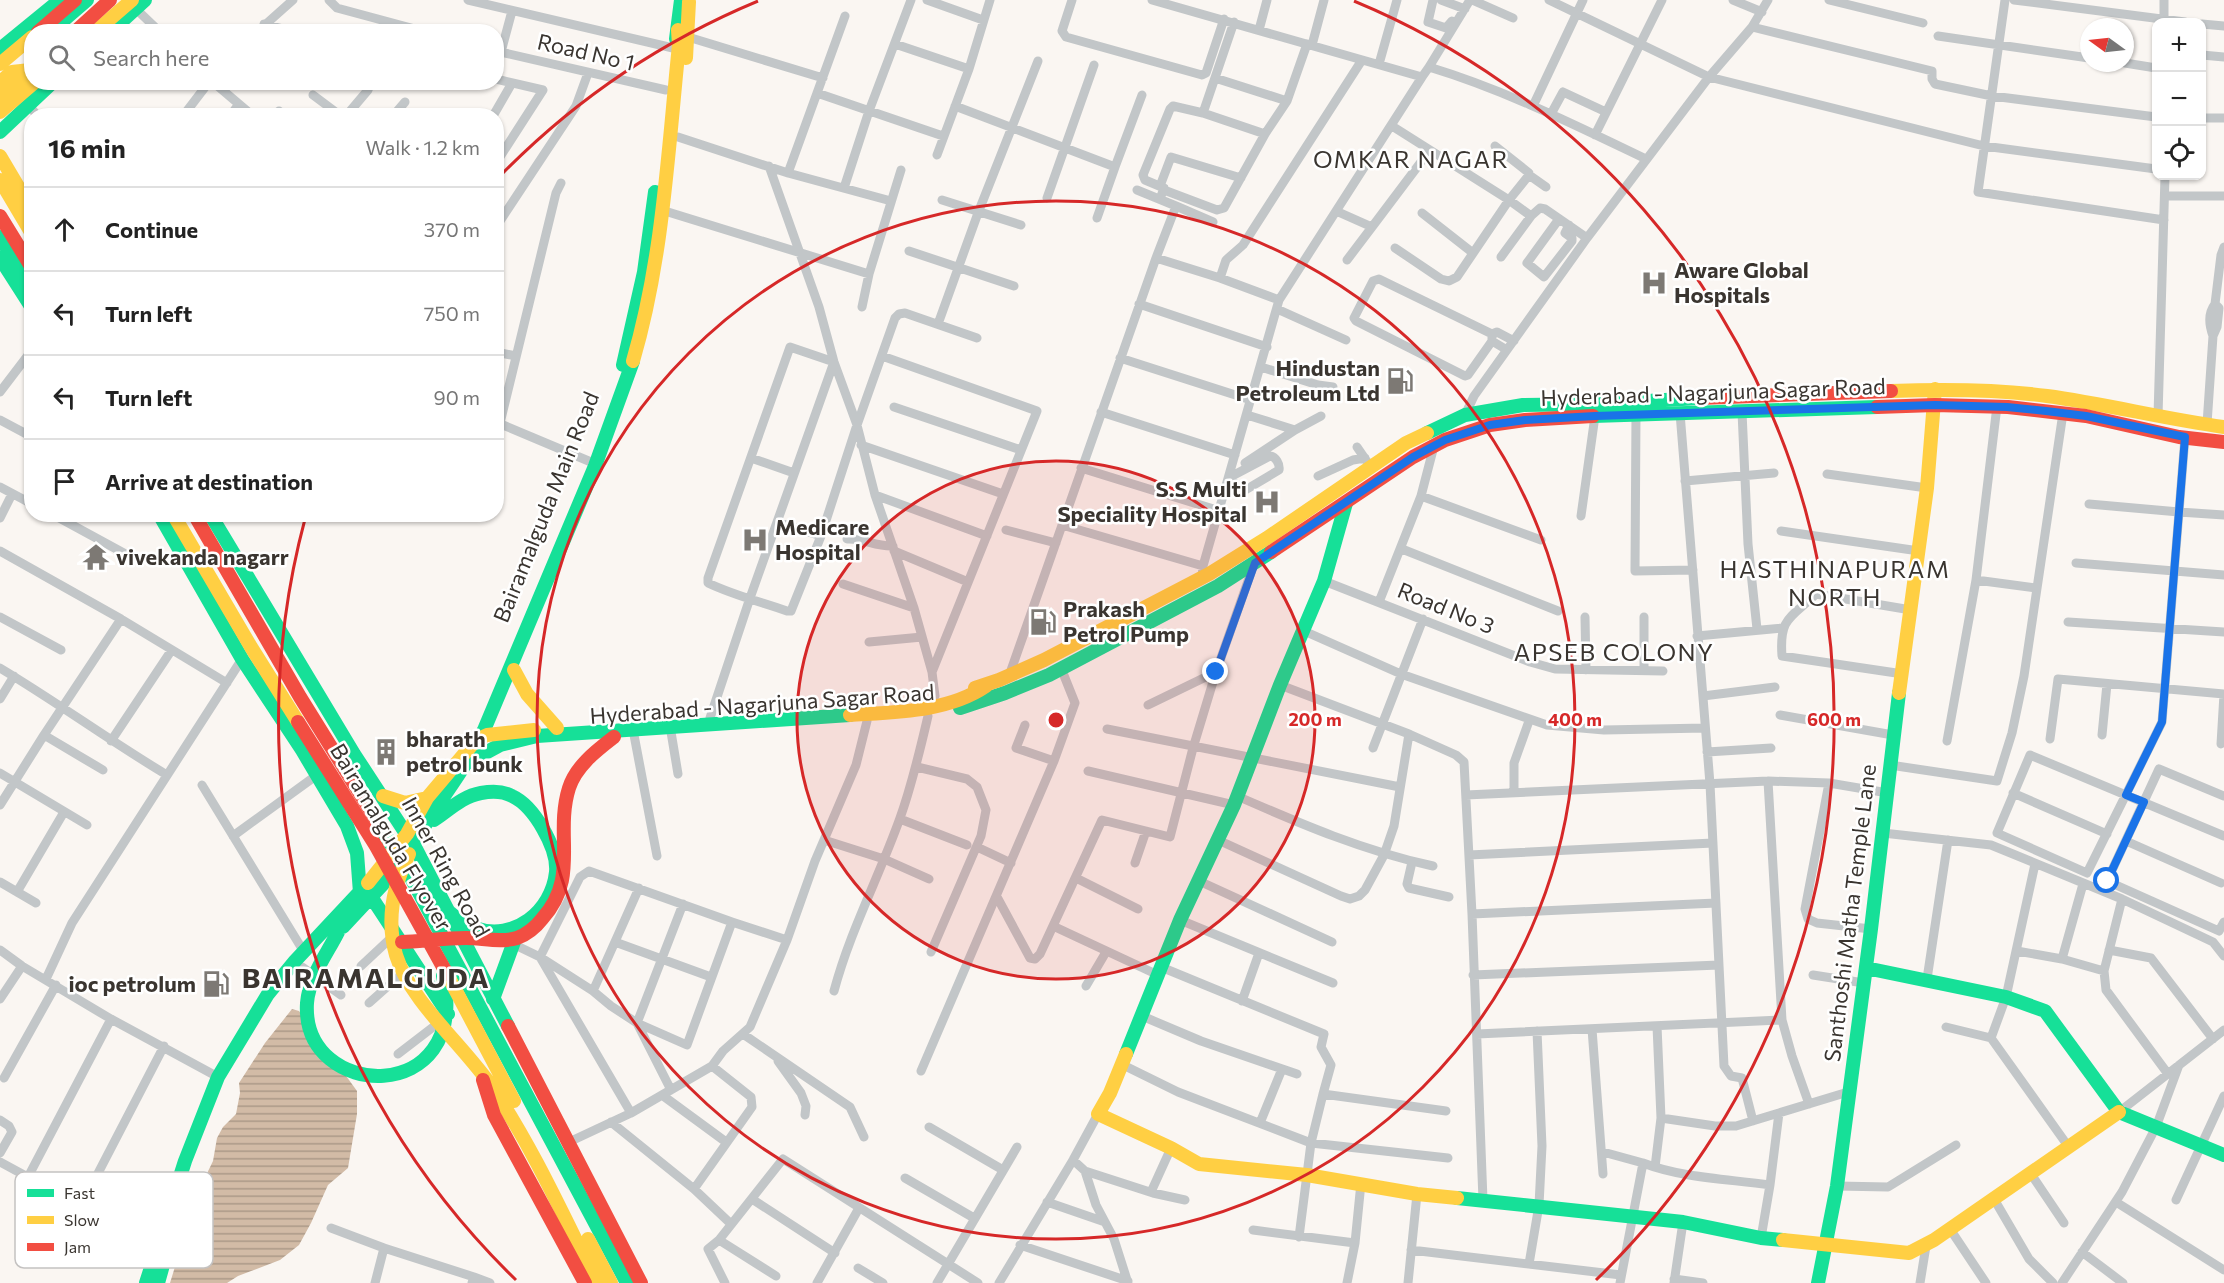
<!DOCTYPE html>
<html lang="en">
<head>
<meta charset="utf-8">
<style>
	:root { --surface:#fff; --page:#f2f2f2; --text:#222; --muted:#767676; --line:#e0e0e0 }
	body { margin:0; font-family:Commissioner,sans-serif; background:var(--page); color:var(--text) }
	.controls { position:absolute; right:18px; top:18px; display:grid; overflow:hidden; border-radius:12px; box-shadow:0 2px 4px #0004 }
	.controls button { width:54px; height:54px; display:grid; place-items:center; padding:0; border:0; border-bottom:2px solid var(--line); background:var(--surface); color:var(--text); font:30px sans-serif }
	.compass { position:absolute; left:2080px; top:18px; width:54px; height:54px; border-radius:50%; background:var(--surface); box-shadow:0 2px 4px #0004; rotate:285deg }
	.stop { position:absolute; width:18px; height:18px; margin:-14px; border:4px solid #1a73e8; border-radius:50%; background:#fff }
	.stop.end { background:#1a73e8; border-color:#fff; box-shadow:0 2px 6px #0008 }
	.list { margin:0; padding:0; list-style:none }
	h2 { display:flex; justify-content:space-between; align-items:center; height:78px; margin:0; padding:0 24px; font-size:26px }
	h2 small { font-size:20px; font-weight:400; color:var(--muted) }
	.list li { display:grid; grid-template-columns:39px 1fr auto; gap:18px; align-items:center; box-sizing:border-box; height:84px; padding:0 24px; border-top:2px solid var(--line) }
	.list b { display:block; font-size:22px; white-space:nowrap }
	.list em { font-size:20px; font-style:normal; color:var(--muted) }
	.icon { flex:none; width:33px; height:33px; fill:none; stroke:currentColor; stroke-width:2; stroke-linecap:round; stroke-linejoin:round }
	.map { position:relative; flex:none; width:2224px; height:1283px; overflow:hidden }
	.search { position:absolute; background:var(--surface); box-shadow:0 2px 4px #0004; left:24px; top:24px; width:480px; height:66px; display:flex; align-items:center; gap:15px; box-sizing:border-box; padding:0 21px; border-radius:24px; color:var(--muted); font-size:22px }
	.panel { position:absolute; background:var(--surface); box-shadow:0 2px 4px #0004; left:24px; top:108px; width:480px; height:414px; border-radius:24px }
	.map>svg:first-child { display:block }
</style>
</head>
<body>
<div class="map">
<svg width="2224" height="1283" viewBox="0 0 2224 1283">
	<defs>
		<pattern id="water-rules" width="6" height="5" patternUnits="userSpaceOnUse" patternTransform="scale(1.5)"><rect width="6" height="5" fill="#d2bba6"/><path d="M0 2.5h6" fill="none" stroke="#ab9988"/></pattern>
	</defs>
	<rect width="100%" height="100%" fill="#faf6f2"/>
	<path fill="url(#water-rules)" d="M292,1009L299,1011L357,1091V1114L348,1168L328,1185L311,1223L299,1245L280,1260L238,1276L227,1283H170L198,1192L213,1161L217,1138L223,1127L236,1114L240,1093L239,1083L265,1043Z"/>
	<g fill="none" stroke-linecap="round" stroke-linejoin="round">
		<path stroke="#c2c6c8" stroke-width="9" d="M329,0L337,8L426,32
			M468,0L673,48
			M927,0L983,20
			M1072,0L1062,31L1066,37L1202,75L1206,73L1224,19
			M1152,0L1422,77L1429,67C1505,90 1575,125 1646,159
			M1433,0L1428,22L1446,28L1452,21L1454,22
			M1441,0L1465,9
			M1472,0L1513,18
			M1549,0L1709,77L1752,27L1768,0
			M1733,0L1762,12
			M1829,0L1923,23
			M2005,0L1978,192L2164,220
			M2014,0L2185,22
			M2164,0V22
			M136,9L160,32
			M264,24L295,32
			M2202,24L2224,26
			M1752,27L1932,71V79L1935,84L1992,96L2156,117
			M1259,30L1267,0
			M257,32L293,0
			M1938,36L2089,58
			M688,37L823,78
			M895,44L969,69
			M1312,45L1324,0
			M496,51L666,90
			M501,52L512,11
			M2202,55L2224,57
			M2125,63L2156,68
			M1379,64L1397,0
			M1429,67L1470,0
			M1215,78L1287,101L1265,134L1203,113L1234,22
			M496,79L543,90L496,163
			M213,82L253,116
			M391,83V82
			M817,93L943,136
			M313,95L341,116
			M1287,101L1307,44
			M28,105L38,116
			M955,106L1115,167L1097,218
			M1533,106L1583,0
			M279,111L284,116
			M1551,114L1563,92L1606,112
			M183,116L209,82
			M230,116L239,104
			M346,116L368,90L371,82
			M393,116L405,102
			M493,116L512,83
			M2202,118H2224
			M1392,126L1509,200L1531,216
			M1595,135L1662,0
			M678,137L788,173L891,201
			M937,155L969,69L990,0
			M769,166L819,307L834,362L857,425L875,495L914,608L932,672L935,696
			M1115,167L1142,95
			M788,173L845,16
			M1529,175L1546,187
			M1160,186L1171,157L1241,178
			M844,188L869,111L911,0
			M1137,190L1176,206L1156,258
			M1164,190L1217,210L1224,208L1265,134
			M21,193L32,183
			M2165,196H2224
			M1047,198L1094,65
			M1160,199L1164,188L1145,180L1143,175L1170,109L1173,106L1203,113
			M942,200L1021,225
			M1176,206L1213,222
			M1336,211L1372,227L1430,150
			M668,212L869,274
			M1422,213L1473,253
			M1559,219L1527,263L1544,277L1572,241V238L1565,233L1569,225
			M496,227L576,106L588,73
			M1395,248L1441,279L1449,281L1457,277L1509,200L1529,175V173L1495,146
			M909,251L1014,286
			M1501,257L1531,216L1540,208L1545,209L1587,238
			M1347,260L1372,227
			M1220,278L1226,260L1243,245L1362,60
			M1139,304L1267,347
			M2215,304L2219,308L2217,327L2213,336C2209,325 2208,313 2215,304L2221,255L2224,247
			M862,307L869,274L901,170
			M1277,309L1346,340
			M938,324L978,213L1038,61
			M1492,334L1379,279L1373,281L1354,318L1356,321L1465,376L1468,375L1492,341
			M1507,350L1492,341V334L1497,332L1514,341
			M496,352L516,356
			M882,356L1037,411L932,672
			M1120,358L1251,400
			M1261,367L1318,385L1333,387
			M0,392L32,350
			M894,407L1021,450
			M1101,412L1235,455
			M1742,412L1748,544L1757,629
			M1680,413L1710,784L1724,1066L1731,1076L1742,1078L1753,1121
			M1636,414L1635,571L1693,570
			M1247,415L1295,430
			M1465,415L1474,396L1587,238L1709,77L1984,146L2156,169
			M2158,416L2165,176
			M0,420L32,437
			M496,422L591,462
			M500,423L556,193L561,183
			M2207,424L2213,336
			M861,445L1003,494
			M1357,447L1368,463
			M751,458L794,473
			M1245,463L1295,430L1321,416
			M1081,468L1220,511
			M1827,474L1927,488
			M1318,476L1353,460L1365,458
			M1685,481L1774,473
			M1227,484L1232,482L1237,490L1242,492L1279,470C1280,464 1276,457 1270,456L1234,475L1232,482
			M0,487L32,504
			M875,495L987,536
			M1421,496L1541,540
			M2089,504L2179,512L2185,437
			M52,514L131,557
			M2224,515L2179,512L2162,722L2087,873L1997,833L2030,755C2094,782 2159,809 2224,836
			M1581,516L1595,416
			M0,518L12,494
			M777,522L821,536L857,425L895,318L899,314L905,313L977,338
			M1062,525L1203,566
			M1006,530L1056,543
			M1781,531L1919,551
			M847,539C863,538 876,547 893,546
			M1402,549L1558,611
			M0,551L121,619
			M894,551L968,582
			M2076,563L2224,575
			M1202,578L1203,566L1279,300L1422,77
			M1976,580L2036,588
			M1324,581L1530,662L1555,669L1663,671
			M843,584L914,608
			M1379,602L1421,496L1434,446
			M0,617L61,650
			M1585,617L1586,670
			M1644,617V670
			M2068,622L2224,632
			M1304,631L1401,674L1547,725L1604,730L1705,728
			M1697,636L1782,628
			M869,642L922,637
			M0,668C57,702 110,741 167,775
			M1903,674L1782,656C1779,617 1791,618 1816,594L1911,610
			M1009,676L1156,258L1220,278L1279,300
			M1280,685L1409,734L1456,755L1464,762L1472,914L1483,1200
			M1703,696L1775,687
			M0,699L14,676
			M1148,705L1216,672
			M1780,715L1893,735
			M710,718L750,598L834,362L790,347L708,578V583C733,595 761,602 787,611H791L821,536
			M1025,725L1016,748L1054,761
			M1107,729L1400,787
			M671,732L678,774
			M44,735L103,770
			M634,735L657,856
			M2102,735L2107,684
			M2050,739L2058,679L2224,694
			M111,741L171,651
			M1947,741L1976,580L1997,406
			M2221,744L2224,694
			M1373,748L1423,619
			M1707,752L1771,748
			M1890,765L1997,781L2012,733L2024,676L2063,413
			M917,767L967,779L977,787L986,810L981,836L931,952
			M1088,771L1234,805
			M0,773L87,825
			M1768,781L1782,1020L1792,1056L1809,1104
			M1829,783L1805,909L1808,919L1817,923L1871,929
			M202,785L304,952
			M1514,792V763L1529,721
			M2013,793L2107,834
			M1466,795L1768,781L1829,783L1888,793
			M1237,796C1301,824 1364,851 1433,866
			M2224,796L2159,769L2107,881L2219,931L2224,922
			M0,805L44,735L121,619L227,683
			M900,819L967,845
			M1883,833L1991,845L2122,899L2213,942L2224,956
			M233,836L317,775
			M824,840L884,859L929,879
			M1218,840L1341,896L1350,899L1359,896L1365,890L1384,855L1394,826L1409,734
			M2126,841L2221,883
			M977,847L1011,863
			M1469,855L1713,843
			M1412,862L1407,884L1409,888L1449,897
			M1135,863L1146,831
			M1076,878L1138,909
			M1199,881L1332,942
			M0,882L36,903
			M17,892L64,812
			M997,897L1030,958L1035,959L1040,954L1102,820L1170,837L1193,748L1216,672L1254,564
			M2122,899L2104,971L2106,990L2168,1074
			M1472,914L1716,903
			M1180,920L1333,983
			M1053,926L1158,975
			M787,940L815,861L856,765L867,721
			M615,942L711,977
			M513,944L540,957L593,991L611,1006L637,1023L687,1045L732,922L589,871L580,877L540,957L631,1113L569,1142
			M0,950L22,966L111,1019L218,1077
			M2109,950L2151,958L2213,1039
			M2017,951L2062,959L2083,884
			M2062,959L2104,971
			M361,966L392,937
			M302,967L341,995
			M1161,967L1324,1034L1321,1047L1331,1065L1323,1094
			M1473,975L1719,965
			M1813,975L1864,983
			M46,979L72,923L242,659
			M1927,979L1948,840
			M1086,986L1106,952
			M593,991L639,888
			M834,991C850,931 879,877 900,818C912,785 920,750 928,716
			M0,999L22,966
			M1242,1001L1259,953
			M369,1003L405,971
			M1142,1016L1201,1041L1297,1074
			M1946,1027L1991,1038L2068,1146
			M1592,1029L1603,1174
			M743,1034L850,1107L864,1137
			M1477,1034L1782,1020
			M1991,1038L2006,997L2035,864
			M398,1054L441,1021
			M778,1061L801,1093L806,1106L805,1115
			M1121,1064L1178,1092L1311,1143L1448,1158
			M921,1071L1054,761L1075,703L1061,668
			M4,1078L56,985
			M671,1090L637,1023L683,904
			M662,1095L726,1142
			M2119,1112L2224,1030
			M631,1113L712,1066L723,1051L750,1027L787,940L732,922
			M1661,1118L1715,1126H1736L1848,1092
			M0,1120L9,1126L12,1132L0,1153
			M611,1122L694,1189L752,1107L751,1097L712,1066
			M1260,1123L1282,1069
			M929,1127L1003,1170
			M1603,1152L1643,1163
			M1073,1160L1085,1171L1096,1205L1114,1239L1128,1283
			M0,1162L81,1206L158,1244
			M1655,1167L1661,1118L1657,1026
			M1085,1171L1153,1193L1185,1200
			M2031,1174L2064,1223
			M28,1177L111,1019
			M905,1178L974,1218
			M1770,1185L1779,1113
			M1837,1186L1888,1187L1956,1145
			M694,1189L731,1224
			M1151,1192L1171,1148
			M752,1199L835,1253
			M1994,1199L2029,1259L2053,1283
			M2176,1200L2224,1096
			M1047,1202L1105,1222
			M2116,1202L2224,1270
			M81,1206L164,1046
			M331,1228L384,1248L375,1283
			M1950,1229L1986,1283
			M1253,1230L1355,1243
			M1299,1237L1311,1143L1323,1094L1446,1111
			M719,1240L776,1276
			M1020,1245L1128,1281
			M384,1248L474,1277L472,1283
			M1411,1250L1621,1275
			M2082,1252L2123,1283
			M1529,1264L1539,1205L1542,1146L1537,1031
			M858,1268L883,1283
			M474,1277L490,1283
			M1674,1279L1703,1283
			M725,1283L708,1249L719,1240L783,1159L978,1283
			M817,1283L859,1208
			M937,1283L1017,1147
			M999,1283L1073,1160L1098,1114
			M1347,1283L1355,1243L1361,1183
			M1408,1283L1417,1194
			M1620,1283L1643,1163C1682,1178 1728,1179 1770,1185L1761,1238
			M1674,1283L1683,1222
			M1920,1283L1926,1246
			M2062,1283L2122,1192L2156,1127L2179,1065"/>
		<path stroke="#16e098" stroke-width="14" d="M41,16L65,19L87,0
			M110,32L145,0
			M676,39L681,0
			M0,49L60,0
			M0,132L53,82
			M0,237L32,290
			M0,258L32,308
			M623,365L644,272L655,192
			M1593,416L1877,407
			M1427,433L1465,415L1523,405L1596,404L1699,398
			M159,514L242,659L302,750L347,826L357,853L360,893
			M210,514L354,754L416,849L508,1026
			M960,708L1005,693L1049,675L1218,586L1271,552
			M467,763L500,745L537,736L850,715
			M380,826L408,872L627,1283
			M409,854C430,810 464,774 484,730L595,466L633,361
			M422,885C437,901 454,920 475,928C514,942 552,911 556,872C558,848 534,806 512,796C503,791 492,791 481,793C463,796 449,810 434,820
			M372,898L448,1014
			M343,927L398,868
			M338,932C327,954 309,977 307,1003C301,1102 472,1107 443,976
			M1866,968L2006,997L2045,1011L2119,1112L2224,1155
			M493,999L515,939
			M1126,1054L1180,920L1234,805L1280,685L1324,581L1346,503
			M1457,1198L1683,1222L1761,1238L1783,1240
			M146,1283L185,1161L218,1077L268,994L295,961L368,883
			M158,1283L175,1222
			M1818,1283L1837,1186L1871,929L1899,693"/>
		<path stroke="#ffcf43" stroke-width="14" d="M95,32L132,0
			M686,58L689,2
			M0,64L32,37
			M0,82L12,72L30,70
			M0,98L32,68
			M0,112L35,82
			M0,156L32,210
			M0,180L32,234
			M633,361C663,259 668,151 679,45L678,30
			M1891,391C1943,389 1995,389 2047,396C2106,404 2165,419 2224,427
			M173,514L251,647L298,722
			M514,670L527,694L557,728
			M975,688L999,680L1044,660L1209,574L1267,538L1406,443L1427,433
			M1899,693L1927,488L1935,389
			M850,715C895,712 948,712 986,686
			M383,796L405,803L427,798
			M409,854C393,886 386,920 396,955C410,1001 464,1046 492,1087C533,1148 564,1217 597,1283
			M368,883L407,834L427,798L476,740L487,735L534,730
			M447,974L514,1101
			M1126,1054L1110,1093L1098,1114L1171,1148L1199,1164L1307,1175L1417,1194L1457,1198
			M588,1239L611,1283
			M1783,1240L1909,1253L1934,1240L2119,1112"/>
		<path stroke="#f24e42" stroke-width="14" d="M38,32L75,0
			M75,32L110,0
			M0,216L32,268
			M1699,398L1891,391
			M1877,407L1935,405L2008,407L2086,416L2179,437L2224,442
			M194,514L300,697L380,826
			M1271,552L1413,457L1445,440L1490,425L1525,420L1593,416
			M298,722L376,846L447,974
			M402,942C423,941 445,938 466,938C482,938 501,943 517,938C526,935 536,927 542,919C580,877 554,836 569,788C576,766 596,751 614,737
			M508,1026L641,1283
			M483,1080L494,1115L585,1283"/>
	</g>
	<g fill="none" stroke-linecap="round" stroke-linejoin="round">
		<path stroke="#1a73e8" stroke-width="8" d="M1216,672L1255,563L1413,457L1445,440L1490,425L1525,420L1595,416L1935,405L2007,407L2046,411L2086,416L2185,437L2162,722L2126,795L2144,802L2107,881"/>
	</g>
	<circle cx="1056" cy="720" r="259" fill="#d62828" fill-opacity=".12"/>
	<g fill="none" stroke="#d62828" stroke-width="3">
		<circle cx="1056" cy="720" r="259"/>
		<circle cx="1056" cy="720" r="519"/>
		<path d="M516 1280A778 778 0 0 1 305 519M501 175A778 778 0 0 1 758 1M1354 1A778 778 0 0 1 1596 1280"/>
	</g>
	<defs>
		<symbol id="hospital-bare" viewBox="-9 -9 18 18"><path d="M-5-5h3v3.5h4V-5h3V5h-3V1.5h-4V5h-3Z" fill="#7d7974" stroke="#fff" stroke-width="2.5" paint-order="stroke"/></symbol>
		<symbol id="fuel-bare" viewBox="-9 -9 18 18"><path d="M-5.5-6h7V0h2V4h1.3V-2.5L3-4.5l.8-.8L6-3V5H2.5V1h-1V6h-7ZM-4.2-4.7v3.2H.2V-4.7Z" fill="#7d7974" stroke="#fff" stroke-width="2.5" paint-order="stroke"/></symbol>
		<symbol id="temple-bare" viewBox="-9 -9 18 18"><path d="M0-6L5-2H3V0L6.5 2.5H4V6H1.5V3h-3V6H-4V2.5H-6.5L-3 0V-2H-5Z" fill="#7d7974" stroke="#fff" stroke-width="2.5" paint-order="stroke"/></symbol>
		<symbol id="building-bare" viewBox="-9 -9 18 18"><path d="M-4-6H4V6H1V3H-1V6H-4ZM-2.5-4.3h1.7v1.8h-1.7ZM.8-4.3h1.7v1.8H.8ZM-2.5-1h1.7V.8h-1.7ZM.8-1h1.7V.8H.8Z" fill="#7d7974" stroke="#fff" stroke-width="2.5" paint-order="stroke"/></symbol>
	</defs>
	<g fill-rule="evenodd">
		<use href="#hospital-bare" x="1635" y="264" width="38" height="38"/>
		<use href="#fuel-bare" x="1381" y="362" width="38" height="38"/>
		<use href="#hospital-bare" x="1248" y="483" width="38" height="38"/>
		<use href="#hospital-bare" x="736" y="521" width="38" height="38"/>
		<use href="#temple-bare" x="77" y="538" width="38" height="38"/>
		<use href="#fuel-bare" x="1024" y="603" width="38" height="38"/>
		<use href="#building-bare" x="367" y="733" width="38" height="38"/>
		<use href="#fuel-bare" x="197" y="965" width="38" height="38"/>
	</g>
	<g text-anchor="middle" stroke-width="5" stroke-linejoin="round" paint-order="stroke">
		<g font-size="22" fill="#3a3530" stroke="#fff">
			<text transform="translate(586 52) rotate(13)" y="8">Road No 1</text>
			<text transform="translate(1713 392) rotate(-2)" y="8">Hyderabad - Nagarjuna Sagar Road</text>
			<text transform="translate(546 507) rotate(-68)" y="8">Bairamalguda Main Road</text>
			<text transform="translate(1446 608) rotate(22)" y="8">Road No 3</text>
			<text transform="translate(762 704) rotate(-4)" y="8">Hyderabad - Nagarjuna Sagar Road</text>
			<text transform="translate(391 837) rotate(59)" y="8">Bairamalguda Flyover</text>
			<text transform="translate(446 867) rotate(61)" y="8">Inner Ring Road</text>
			<text transform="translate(1850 913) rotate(-83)" y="8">Santhoshi Matha Temple Lane</text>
		</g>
		<g font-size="22" font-weight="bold" fill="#3a3530" stroke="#fff" text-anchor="start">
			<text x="1674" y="278">Aware Global<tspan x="1674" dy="25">Hospitals</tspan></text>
			<text x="1380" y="376" text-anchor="end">Hindustan<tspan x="1380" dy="25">Petroleum Ltd</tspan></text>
			<text x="1247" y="497" text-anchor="end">S.S Multi<tspan x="1247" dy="25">Speciality Hospital</tspan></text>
			<text x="775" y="535">Medicare<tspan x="775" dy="25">Hospital</tspan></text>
			<text x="116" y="565">vivekanda nagarr</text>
			<text x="1063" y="617">Prakash<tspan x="1063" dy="25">Petrol Pump</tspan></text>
			<text x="406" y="747">bharath<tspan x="406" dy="25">petrol bunk</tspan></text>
			<text x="196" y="992" text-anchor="end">ioc petrolum</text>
		</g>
		<g font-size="24" letter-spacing="1.5" fill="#3a3530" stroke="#fff">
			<text x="1411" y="168">OMKAR NAGAR</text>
			<text x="1835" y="578">HASTHINAPURAM<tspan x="1835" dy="28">NORTH</tspan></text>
			<text x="1614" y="661">APSEB COLONY</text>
		</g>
		<g font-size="28" font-weight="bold" letter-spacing="1.5" fill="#3a3530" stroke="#fff">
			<text x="366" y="988">BAIRAMALGUDA</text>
		</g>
	</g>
	<rect x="15" y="1172" width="198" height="96" rx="9" fill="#fff" stroke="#c4c2c1" stroke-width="1.5"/>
	<rect x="27" y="1189" width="27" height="8" fill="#16e098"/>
	<rect x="27" y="1216" width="27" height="8" fill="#ffcf43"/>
	<rect x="27" y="1243" width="27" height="8" fill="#f24e42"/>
	<g font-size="16" fill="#3a3530">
		<text x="64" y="1199">Fast</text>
		<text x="64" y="1226">Slow</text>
		<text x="64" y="1253">Jam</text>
	</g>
	<circle cx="1056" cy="720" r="9" fill="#d62828" stroke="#fff" stroke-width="3"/>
	<g font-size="18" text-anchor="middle" font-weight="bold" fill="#d62828" stroke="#fff" stroke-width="5" stroke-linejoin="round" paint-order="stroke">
		<text x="1315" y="726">200 m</text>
		<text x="1575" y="726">400 m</text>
		<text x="1834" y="726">600 m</text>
	</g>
</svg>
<div class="controls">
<button>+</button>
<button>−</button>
<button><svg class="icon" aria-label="locate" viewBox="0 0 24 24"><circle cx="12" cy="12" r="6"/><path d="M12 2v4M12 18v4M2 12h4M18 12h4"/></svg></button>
</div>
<svg class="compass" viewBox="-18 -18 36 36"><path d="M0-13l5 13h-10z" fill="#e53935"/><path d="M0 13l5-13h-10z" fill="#767676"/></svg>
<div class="stop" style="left:2107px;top:881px"></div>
<div class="stop end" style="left:1216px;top:672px"></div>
<div class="search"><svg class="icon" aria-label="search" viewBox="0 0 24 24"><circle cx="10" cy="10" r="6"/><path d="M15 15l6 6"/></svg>Search here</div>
<section class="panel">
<h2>16 min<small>Walk · 1.2 km</small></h2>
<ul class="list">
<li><svg class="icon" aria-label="ahead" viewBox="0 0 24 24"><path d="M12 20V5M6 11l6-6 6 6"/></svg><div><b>Continue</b></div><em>370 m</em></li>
<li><svg class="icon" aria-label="left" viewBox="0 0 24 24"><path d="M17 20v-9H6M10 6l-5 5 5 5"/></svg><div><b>Turn left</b></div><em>750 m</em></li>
<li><svg class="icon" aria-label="left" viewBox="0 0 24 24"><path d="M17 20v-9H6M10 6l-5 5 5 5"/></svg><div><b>Turn left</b></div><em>90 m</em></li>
<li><svg class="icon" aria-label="arrive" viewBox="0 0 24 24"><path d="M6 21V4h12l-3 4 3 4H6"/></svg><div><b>Arrive at destination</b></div></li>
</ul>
</section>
</div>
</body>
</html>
